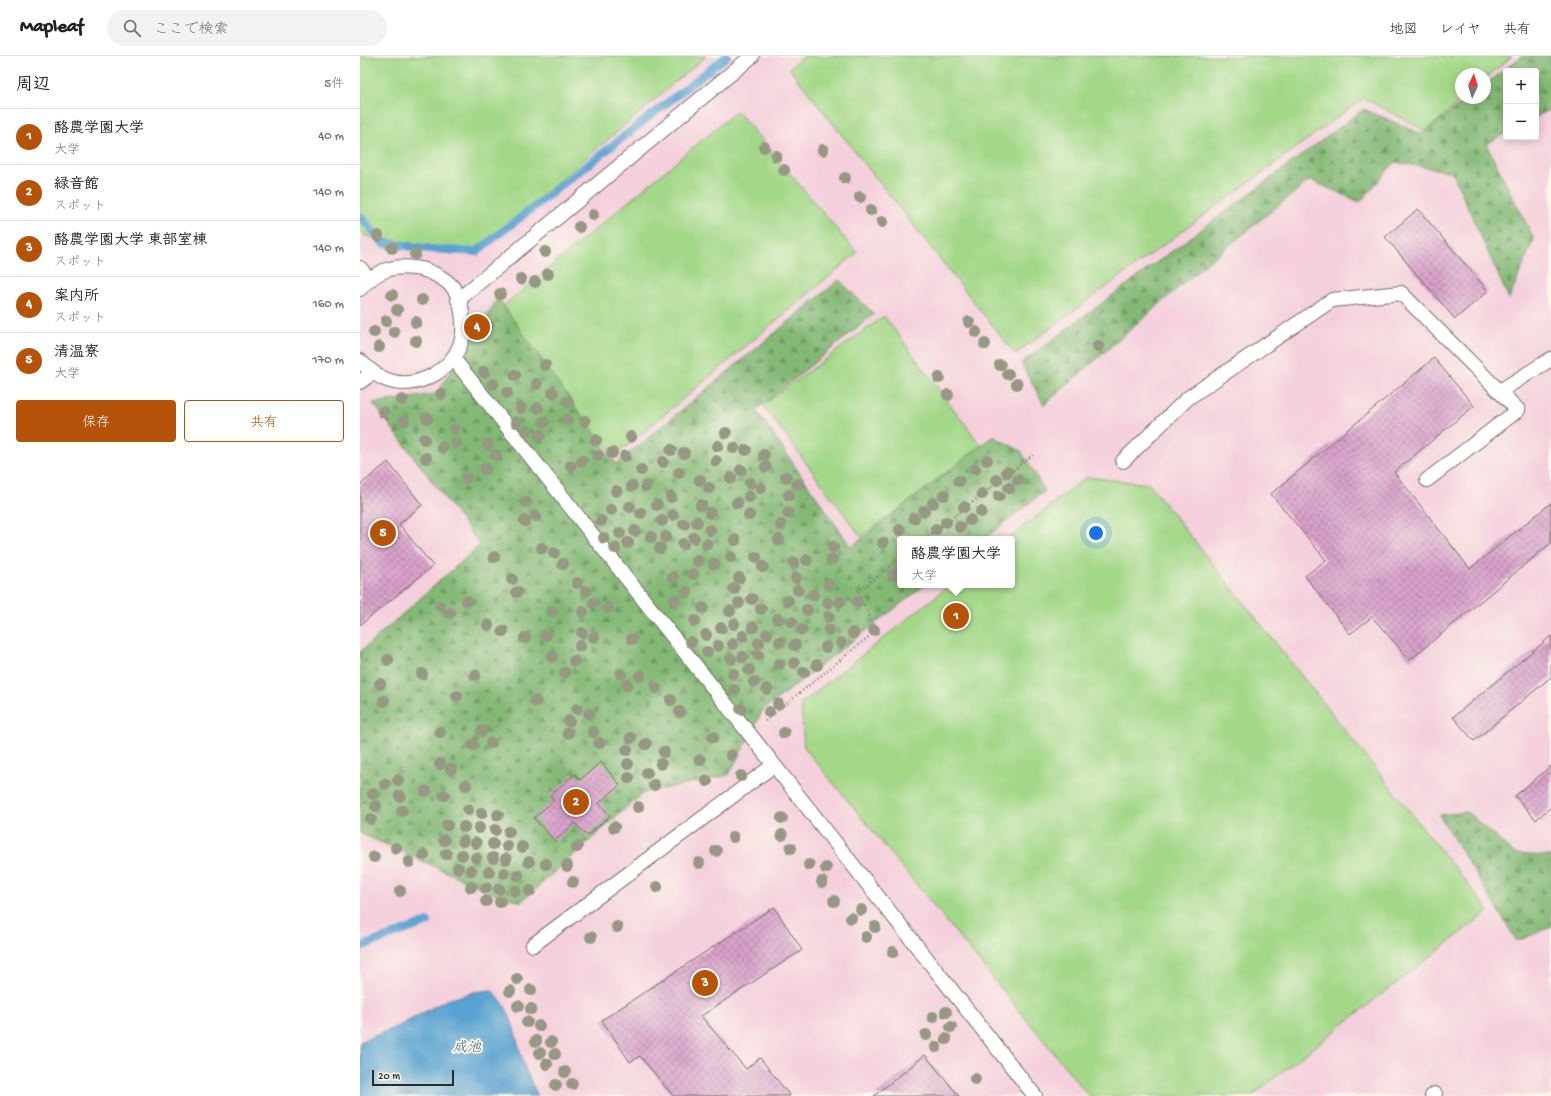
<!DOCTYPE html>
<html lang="ja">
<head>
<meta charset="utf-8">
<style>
	:root { --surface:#fff; --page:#f2f2f2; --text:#202124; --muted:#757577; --line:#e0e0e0; --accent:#b45309 }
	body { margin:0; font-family:"Gochi Hand","Klee One",sans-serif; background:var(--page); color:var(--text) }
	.controls { position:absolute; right:12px; top:12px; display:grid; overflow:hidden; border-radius:4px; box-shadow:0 2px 10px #0003 }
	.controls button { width:36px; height:36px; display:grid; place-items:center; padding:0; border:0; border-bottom:1px solid var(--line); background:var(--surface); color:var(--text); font:20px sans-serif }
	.compass { position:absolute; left:1095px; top:12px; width:36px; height:36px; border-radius:50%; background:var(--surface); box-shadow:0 2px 10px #0003; rotate:4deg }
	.scale { position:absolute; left:12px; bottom:10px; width:82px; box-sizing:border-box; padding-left:4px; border:2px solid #2b2b2b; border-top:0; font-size:11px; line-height:14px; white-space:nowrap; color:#2b2b2b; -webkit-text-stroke:3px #fbf7ec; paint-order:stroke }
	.you { position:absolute; left:736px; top:477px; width:14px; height:14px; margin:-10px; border:3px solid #fff; border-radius:50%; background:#1a73e8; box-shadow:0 0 0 6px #1a73e833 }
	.badge { display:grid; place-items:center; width:26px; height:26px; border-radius:50%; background:var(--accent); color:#fff; font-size:13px; font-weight:700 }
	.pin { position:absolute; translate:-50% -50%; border:2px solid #fff; box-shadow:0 1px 4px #0006 }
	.popup { position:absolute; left:537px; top:480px; width:118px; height:52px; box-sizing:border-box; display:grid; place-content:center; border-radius:4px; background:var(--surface); filter:drop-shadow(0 1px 3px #0005); font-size:13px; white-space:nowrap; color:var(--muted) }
	.popup b { font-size:15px; color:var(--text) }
	.popup::after { content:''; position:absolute; left:50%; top:100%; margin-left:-8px; border:8px solid transparent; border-top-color:var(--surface) }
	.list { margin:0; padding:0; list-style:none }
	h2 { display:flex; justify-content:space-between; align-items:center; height:52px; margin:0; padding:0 16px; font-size:17px }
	h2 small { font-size:13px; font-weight:400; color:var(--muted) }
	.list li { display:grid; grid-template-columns:26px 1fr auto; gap:12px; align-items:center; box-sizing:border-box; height:56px; padding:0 16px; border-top:1px solid var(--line) }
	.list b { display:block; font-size:15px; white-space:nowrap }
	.list p { margin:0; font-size:13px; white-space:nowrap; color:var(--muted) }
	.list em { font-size:13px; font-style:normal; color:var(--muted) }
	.actions { display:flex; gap:8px; padding:12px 16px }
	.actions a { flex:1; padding:9px 0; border:1px solid var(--accent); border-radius:4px; text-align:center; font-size:14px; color:var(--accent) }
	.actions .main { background:var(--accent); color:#fff }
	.icon { flex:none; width:22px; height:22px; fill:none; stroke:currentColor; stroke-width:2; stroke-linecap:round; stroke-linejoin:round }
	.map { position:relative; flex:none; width:1191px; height:1040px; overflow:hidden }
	header { display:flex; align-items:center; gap:24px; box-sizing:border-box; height:56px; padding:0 20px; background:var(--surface); border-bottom:1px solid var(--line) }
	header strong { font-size:19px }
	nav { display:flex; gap:22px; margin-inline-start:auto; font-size:14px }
	.search { width:280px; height:36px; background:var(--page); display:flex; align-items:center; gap:10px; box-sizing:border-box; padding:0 14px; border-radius:22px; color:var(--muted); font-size:15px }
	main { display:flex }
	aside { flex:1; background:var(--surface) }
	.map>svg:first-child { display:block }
</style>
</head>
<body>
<header>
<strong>Mapleaf</strong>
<div class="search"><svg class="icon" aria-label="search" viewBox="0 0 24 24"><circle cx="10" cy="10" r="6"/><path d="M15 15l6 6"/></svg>ここで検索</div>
<nav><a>地図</a><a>レイヤ</a><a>共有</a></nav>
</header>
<main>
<aside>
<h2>周辺<small>5件</small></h2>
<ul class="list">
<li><span class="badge">1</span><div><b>酪農学園大学</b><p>大学</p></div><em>40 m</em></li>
<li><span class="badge">2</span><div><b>緑音館</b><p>スポット</p></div><em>140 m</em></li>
<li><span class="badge">3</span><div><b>酪農学園大学 東部室棟</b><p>スポット</p></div><em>140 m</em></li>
<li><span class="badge">4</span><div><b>案内所</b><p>スポット</p></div><em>160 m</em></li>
<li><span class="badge">5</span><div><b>清温寮</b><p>大学</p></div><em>170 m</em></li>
</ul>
<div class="actions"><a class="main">保存</a><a>共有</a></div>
</aside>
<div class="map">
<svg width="1191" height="1040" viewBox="0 0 1191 1040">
	<defs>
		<pattern id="forest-firs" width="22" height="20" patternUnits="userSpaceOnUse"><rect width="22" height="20" fill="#83b875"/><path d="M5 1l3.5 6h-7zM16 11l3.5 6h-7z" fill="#6b9660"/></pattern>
		<pattern id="building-cross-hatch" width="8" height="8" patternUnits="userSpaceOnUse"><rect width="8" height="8" fill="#d9a0cb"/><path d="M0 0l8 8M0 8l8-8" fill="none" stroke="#b083a5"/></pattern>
	</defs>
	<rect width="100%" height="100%" fill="#fbf7ec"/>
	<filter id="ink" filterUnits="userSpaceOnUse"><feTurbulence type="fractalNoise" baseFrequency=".025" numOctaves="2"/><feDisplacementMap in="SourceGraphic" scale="8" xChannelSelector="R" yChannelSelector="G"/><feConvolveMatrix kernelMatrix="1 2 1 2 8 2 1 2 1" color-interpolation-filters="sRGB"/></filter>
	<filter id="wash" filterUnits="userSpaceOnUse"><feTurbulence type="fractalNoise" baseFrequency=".012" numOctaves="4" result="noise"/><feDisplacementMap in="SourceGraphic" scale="16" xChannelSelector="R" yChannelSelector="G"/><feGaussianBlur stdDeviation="0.9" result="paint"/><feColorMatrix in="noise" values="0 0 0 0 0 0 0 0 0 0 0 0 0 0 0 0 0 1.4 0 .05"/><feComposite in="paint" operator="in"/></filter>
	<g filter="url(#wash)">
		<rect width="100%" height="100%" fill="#f4e9d2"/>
		<path fill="#f4cfdc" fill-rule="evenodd" d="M0,0H1191V1040H0ZM1146,15H1176V81H1146ZM1101,18H1125V42H1101ZM540,483H652V529H540Z"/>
		<path fill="#a4d889" stroke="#68825a" d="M0,0H346L116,196L5,180L0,174Z
			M444,0H1152L1125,23V18H1101V42H1103L1066,75L1004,42L655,298L429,12Z
			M377,55L497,197L255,400L135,257Z
			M524,260L622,391L501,481L403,349Z
			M726,421L789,428L1129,855L891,1040H729L444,691L441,648L590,529H652V483H648Z"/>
		<path fill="url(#forest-firs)" stroke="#577250" d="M1162,0H1191V53L1176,61V15H1146V77L1126,88L1174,183L1149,243L1092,116L1035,106L1000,146L950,124L841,212L684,349L661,307L1004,53L1062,78L1108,42H1125V29Z
			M479,224L514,258L396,354L491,491L633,380L661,395L685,435L624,483H540V529H565L403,654L369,719L283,737L161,846L133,837L0,777V596L120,489L13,347L76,338L138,242L256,408Z
			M1107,756L1155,798L1191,800V871L1157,885L1079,759Z"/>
		<path fill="#59a1d0" stroke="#42667e" d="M131,934C155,953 156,988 166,1015C170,1023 174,1032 178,1040H0V986L41,969L84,945L114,936Z"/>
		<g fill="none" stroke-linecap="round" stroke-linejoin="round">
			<path stroke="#59a1d0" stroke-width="8" d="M0,160L23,187L69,193L116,196L367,0
				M0,891L68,866"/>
		</g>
		<g id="blocks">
			<path fill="url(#building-cross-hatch)" d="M1058,153L1128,235L1095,263L1025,181Z
				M1074,302L1114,350L1034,416L1110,513L1191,447V487L1050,604L1012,561L990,578L945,520L966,504L911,438Z
				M28,406L62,449L39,468L73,510L0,569V429Z
				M1191,580V621L1114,685L1093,661Z
				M241,706L260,729L239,747L250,760L227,780L215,767L195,785L174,762L194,744L190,739L215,718L220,724Z
				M1191,710V751L1176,764L1155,740Z
				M414,851L442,894L341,960L386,1013L400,1002L430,1040H313L280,1000L270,1006L242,964Z
				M565,999L599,1040H514Z"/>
		</g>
	</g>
	<g filter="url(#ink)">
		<use href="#blocks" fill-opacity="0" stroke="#716e65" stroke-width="1"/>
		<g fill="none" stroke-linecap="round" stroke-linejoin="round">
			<defs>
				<path id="lane" d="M0,212L9,223
					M0,233C16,215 31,209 54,212C67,213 86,222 94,233C102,244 105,270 102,283C94,314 57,335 27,324C16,320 8,313 0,305
					M98,244L392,0
					M93,302L675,1040
					M0,326L12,317
					M1140,335L1191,303
					M763,405L828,342L972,244L1041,237L1158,354L1067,424
					M173,889L414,709
					M1072,1040L1075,1038"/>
			</defs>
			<use href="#lane" stroke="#716e65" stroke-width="16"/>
			<path stroke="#716e65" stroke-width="2.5" stroke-dasharray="1 3" stroke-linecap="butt" d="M565,483L675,397
				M405,665L517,574L497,536L540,503"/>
			<use href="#lane" stroke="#fff" stroke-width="14"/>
		</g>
		<g fill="#969883">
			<circle cx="404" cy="91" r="6"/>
			<circle cx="463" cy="94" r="6"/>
			<circle cx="416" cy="100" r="6"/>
			<circle cx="424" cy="114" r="6"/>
			<circle cx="485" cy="122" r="6"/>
			<circle cx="500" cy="141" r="6"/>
			<circle cx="511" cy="154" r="6"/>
			<circle cx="233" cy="159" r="6"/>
			<circle cx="522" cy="166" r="6"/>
			<circle cx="219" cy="171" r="6"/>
			<circle cx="18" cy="180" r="6"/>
			<circle cx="32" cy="192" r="6"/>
			<circle cx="185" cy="196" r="6"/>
			<circle cx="55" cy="198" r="6"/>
			<circle cx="188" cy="218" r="6"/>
			<circle cx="161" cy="223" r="6"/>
			<circle cx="175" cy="226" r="6"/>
			<circle cx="140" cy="238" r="6"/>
			<circle cx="32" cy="239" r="6"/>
			<circle cx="62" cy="244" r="6"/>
			<circle cx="37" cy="254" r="6"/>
			<circle cx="26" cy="265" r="6"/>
			<circle cx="56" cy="266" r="6"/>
			<circle cx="609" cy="266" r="6"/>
			<circle cx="128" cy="269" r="6"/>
			<circle cx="14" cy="276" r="6"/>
			<circle cx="34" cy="276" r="6"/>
			<circle cx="616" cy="276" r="6"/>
			<circle cx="56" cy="285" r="6"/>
			<circle cx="625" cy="288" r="6"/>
			<circle cx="738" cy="290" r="6"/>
			<circle cx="19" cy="291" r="6"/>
			<circle cx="185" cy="309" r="6"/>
			<circle cx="640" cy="309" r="6"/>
			<circle cx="124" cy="316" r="6"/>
			<circle cx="648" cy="318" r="6"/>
			<circle cx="155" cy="319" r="6"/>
			<circle cx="579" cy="322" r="6"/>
			<circle cx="133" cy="328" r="6"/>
			<circle cx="177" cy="328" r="6"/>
			<circle cx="657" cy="328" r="6"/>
			<circle cx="147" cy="337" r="6"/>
			<circle cx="193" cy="337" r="6"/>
			<circle cx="81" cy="338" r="6"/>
			<circle cx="588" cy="339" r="6"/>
			<circle cx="42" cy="344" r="6"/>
			<circle cx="208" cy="346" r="6"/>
			<circle cx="161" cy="352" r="6"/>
			<circle cx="178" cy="352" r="6"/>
			<circle cx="23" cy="356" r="6"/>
			<circle cx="67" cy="362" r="6"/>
			<circle cx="207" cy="364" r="6"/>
			<circle cx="44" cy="365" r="6"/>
			<circle cx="225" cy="365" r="6"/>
			<circle cx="156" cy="366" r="6"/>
			<circle cx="184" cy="366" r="6"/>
			<circle cx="94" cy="373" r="6"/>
			<circle cx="167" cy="375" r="6"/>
			<circle cx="366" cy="377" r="6"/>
			<circle cx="180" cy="379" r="6"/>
			<circle cx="271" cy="381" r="6"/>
			<circle cx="64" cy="383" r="6"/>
			<circle cx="236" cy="384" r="6"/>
			<circle cx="96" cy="387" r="6"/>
			<circle cx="128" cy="388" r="6"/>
			<circle cx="358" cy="390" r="6"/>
			<circle cx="82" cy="391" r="6"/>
			<circle cx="374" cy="392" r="6"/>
			<circle cx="311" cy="394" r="6"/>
			<circle cx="386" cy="394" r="6"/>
			<circle cx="252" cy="397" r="6"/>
			<circle cx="324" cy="397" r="6"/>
			<circle cx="136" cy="399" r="6"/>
			<circle cx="404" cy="399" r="6"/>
			<circle cx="238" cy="400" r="6"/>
			<circle cx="265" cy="400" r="6"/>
			<circle cx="66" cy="402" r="6"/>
			<circle cx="627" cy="404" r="6"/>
			<circle cx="222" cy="405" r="6"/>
			<circle cx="356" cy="405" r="6"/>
			<circle cx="303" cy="406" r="6"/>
			<circle cx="211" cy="410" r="6"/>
			<circle cx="406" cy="411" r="6"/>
			<circle cx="125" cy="413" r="6"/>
			<circle cx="615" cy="413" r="6"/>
			<circle cx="281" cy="414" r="6"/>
			<circle cx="381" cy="414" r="6"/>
			<circle cx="647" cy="416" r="6"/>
			<circle cx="319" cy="417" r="6"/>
			<circle cx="426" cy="421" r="6"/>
			<circle cx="106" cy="422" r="6"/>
			<circle cx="371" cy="422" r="6"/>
			<circle cx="340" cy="424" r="6"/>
			<circle cx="637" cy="424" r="6"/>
			<circle cx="658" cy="424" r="6"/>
			<circle cx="599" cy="425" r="6"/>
			<circle cx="390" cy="427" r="6"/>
			<circle cx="437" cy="428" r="6"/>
			<circle cx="272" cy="430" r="6"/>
			<circle cx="286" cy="430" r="6"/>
			<circle cx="349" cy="432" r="6"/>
			<circle cx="401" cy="432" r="6"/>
			<circle cx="649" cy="432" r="6"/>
			<circle cx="256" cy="435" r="6"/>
			<circle cx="622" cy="438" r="6"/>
			<circle cx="429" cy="439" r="6"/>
			<circle cx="584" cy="439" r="6"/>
			<circle cx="639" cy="440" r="6"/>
			<circle cx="311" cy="441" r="6"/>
			<circle cx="389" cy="441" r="6"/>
			<circle cx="166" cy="446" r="6"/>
			<circle cx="377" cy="447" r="6"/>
			<circle cx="573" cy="447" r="6"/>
			<circle cx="297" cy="449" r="6"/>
			<circle cx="341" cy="449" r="6"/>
			<circle cx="270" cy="451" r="6"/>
			<circle cx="604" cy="451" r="6"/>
			<circle cx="251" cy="454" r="6"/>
			<circle cx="564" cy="455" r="6"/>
			<circle cx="621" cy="456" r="6"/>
			<circle cx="281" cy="457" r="6"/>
			<circle cx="350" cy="457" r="6"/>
			<circle cx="428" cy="457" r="6"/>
			<circle cx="313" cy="459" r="6"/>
			<circle cx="389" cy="459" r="6"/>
			<circle cx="176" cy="460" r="6"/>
			<circle cx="554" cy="462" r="6"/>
			<circle cx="610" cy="464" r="6"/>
			<circle cx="165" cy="465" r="6"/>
			<circle cx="241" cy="465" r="6"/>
			<circle cx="302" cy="465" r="6"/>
			<circle cx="337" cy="466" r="6"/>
			<circle cx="586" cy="466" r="6"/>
			<circle cx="324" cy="468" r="6"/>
			<circle cx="421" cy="469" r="6"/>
			<circle cx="600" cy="471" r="6"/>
			<circle cx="576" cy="473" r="6"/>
			<circle cx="350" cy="474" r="6"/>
			<circle cx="540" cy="474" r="6"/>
			<circle cx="275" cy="475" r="6"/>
			<circle cx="260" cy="477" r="6"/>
			<circle cx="291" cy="481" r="6"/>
			<circle cx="306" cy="481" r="6"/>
			<circle cx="244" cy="482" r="6"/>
			<circle cx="334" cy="482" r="6"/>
			<circle cx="375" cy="484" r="6"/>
			<circle cx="419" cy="484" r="6"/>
			<circle cx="268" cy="487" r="6"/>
			<circle cx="523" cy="487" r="6"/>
			<circle cx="323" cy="488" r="6"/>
			<circle cx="347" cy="488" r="6"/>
			<circle cx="473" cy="491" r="6"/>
			<circle cx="182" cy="492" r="6"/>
			<circle cx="255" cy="492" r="6"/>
			<circle cx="300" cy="492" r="6"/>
			<circle cx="194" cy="497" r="6"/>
			<circle cx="134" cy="501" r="6"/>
			<circle cx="371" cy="501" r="6"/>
			<circle cx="396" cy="501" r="6"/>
			<circle cx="472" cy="503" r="6"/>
			<circle cx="447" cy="504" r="6"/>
			<circle cx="338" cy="505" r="6"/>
			<circle cx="434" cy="507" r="6"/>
			<circle cx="203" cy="508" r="6"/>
			<circle cx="354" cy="508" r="6"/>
			<circle cx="403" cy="511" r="6"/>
			<circle cx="333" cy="518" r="6"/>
			<circle cx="533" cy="518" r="6"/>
			<circle cx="313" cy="521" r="6"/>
			<circle cx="379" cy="522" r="6"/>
			<circle cx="436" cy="522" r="6"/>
			<circle cx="152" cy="523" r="6"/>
			<circle cx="217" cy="527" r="6"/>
			<circle cx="469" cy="529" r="6"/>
			<circle cx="374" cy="533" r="6"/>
			<circle cx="438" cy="534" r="6"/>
			<circle cx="226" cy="535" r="6"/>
			<circle cx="157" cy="536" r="6"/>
			<circle cx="327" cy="536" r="6"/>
			<circle cx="453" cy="539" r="6"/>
			<circle cx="392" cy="543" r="6"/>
			<circle cx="315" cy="544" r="6"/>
			<circle cx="107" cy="545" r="6"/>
			<circle cx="428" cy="545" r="6"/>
			<circle cx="480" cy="546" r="6"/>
			<circle cx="497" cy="546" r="6"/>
			<circle cx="234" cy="547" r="6"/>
			<circle cx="379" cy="547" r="6"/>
			<circle cx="468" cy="547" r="6"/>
			<circle cx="80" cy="550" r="6"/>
			<circle cx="248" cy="552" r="6"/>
			<circle cx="343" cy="552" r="6"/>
			<circle cx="401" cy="553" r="6"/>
			<circle cx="447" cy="554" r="6"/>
			<circle cx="193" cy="555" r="6"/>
			<circle cx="370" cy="555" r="6"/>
			<circle cx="223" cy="556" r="6"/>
			<circle cx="90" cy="557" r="6"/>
			<circle cx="469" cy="560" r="6"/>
			<circle cx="418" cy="563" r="6"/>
			<circle cx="335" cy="565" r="6"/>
			<circle cx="432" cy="566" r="6"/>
			<circle cx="374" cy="568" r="6"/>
			<circle cx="128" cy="569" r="6"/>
			<circle cx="393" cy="571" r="6"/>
			<circle cx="361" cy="572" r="6"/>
			<circle cx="442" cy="574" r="6"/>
			<circle cx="469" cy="574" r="6"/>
			<circle cx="514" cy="574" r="6"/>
			<circle cx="143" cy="575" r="6"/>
			<circle cx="222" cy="577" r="6"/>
			<circle cx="493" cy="577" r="6"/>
			<circle cx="407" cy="578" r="6"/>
			<circle cx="186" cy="579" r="6"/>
			<circle cx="346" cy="579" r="6"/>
			<circle cx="383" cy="580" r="6"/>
			<circle cx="234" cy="581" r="6"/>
			<circle cx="165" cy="582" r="6"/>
			<circle cx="272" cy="583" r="6"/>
			<circle cx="331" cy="586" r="6"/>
			<circle cx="420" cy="586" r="6"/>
			<circle cx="399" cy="587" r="6"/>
			<circle cx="481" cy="587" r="6"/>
			<circle cx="373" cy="588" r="6"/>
			<circle cx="435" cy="589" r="6"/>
			<circle cx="220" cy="590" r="6"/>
			<circle cx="358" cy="590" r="6"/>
			<circle cx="466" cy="591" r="6"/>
			<circle cx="347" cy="596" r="6"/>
			<circle cx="398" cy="599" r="6"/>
			<circle cx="192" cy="601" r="6"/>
			<circle cx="383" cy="601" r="6"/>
			<circle cx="371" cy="603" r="6"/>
			<circle cx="28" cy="604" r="6"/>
			<circle cx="214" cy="605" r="6"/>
			<circle cx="434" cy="607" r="6"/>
			<circle cx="419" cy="608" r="6"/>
			<circle cx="457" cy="609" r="6"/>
			<circle cx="389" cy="614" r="6"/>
			<circle cx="444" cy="616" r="6"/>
			<circle cx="205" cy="617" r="6"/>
			<circle cx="62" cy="618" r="6"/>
			<circle cx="261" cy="618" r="6"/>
			<circle cx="373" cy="618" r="6"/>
			<circle cx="115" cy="619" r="6"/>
			<circle cx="280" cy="620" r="6"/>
			<circle cx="394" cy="626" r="6"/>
			<circle cx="20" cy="628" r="6"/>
			<circle cx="267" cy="629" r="6"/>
			<circle cx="296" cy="632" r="6"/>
			<circle cx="407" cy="633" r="6"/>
			<circle cx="374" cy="634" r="6"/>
			<circle cx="97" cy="640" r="6"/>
			<circle cx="311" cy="644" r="6"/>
			<circle cx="24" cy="645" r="6"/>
			<circle cx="175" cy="645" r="6"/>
			<circle cx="418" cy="648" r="6"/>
			<circle cx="217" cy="653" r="6"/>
			<circle cx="381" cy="653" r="6"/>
			<circle cx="320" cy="656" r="6"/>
			<circle cx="409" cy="656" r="6"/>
			<circle cx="229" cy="658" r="6"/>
			<circle cx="209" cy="665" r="6"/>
			<circle cx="122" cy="675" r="6"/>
			<circle cx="80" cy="676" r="6"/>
			<circle cx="233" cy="676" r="6"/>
			<circle cx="208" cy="677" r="6"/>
			<circle cx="424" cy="677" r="6"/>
			<circle cx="353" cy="681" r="6"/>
			<circle cx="271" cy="682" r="6"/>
			<circle cx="131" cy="687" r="6"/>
			<circle cx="239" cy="687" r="6"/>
			<circle cx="286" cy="688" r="6"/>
			<circle cx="113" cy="689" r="6"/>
			<circle cx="267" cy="694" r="6"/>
			<circle cx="304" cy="696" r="6"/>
			<circle cx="371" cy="699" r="6"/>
			<circle cx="340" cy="704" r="6"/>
			<circle cx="80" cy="708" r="6"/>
			<circle cx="268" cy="708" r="6"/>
			<circle cx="301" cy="708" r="6"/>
			<circle cx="91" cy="713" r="6"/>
			<circle cx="287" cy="717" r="6"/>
			<circle cx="381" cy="720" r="6"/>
			<circle cx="269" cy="722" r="6"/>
			<circle cx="38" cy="724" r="6"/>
			<circle cx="347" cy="725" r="6"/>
			<circle cx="25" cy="728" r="6"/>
			<circle cx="106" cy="729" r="6"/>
			<circle cx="294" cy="729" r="6"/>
			<circle cx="66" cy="735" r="6"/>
			<circle cx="13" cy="738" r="6"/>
			<circle cx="84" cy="739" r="6"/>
			<circle cx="40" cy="740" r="6"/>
			<circle cx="16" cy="750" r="6"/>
			<circle cx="278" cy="751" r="6"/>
			<circle cx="108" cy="754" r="6"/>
			<circle cx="42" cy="755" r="6"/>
			<circle cx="122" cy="757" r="6"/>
			<circle cx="138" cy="759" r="6"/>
			<circle cx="422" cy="762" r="6"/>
			<circle cx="11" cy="763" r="6"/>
			<circle cx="87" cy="769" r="6"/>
			<circle cx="104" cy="771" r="6"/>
			<circle cx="254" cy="771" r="6"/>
			<circle cx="119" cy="772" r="6"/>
			<circle cx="135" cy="774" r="6"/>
			<circle cx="149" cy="776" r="6"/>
			<circle cx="422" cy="779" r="6"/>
			<circle cx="373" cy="781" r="6"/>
			<circle cx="84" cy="784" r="6"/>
			<circle cx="103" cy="785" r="6"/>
			<circle cx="116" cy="787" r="6"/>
			<circle cx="133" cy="788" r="6"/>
			<circle cx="147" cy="790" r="6"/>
			<circle cx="162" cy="791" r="6"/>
			<circle cx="217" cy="791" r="6"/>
			<circle cx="36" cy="792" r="6"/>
			<circle cx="431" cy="792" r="6"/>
			<circle cx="356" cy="795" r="6"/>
			<circle cx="86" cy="798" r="6"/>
			<circle cx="64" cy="799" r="6"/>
			<circle cx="102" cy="799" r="6"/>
			<circle cx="14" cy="801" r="6"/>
			<circle cx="116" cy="802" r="6"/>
			<circle cx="133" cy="802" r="6"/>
			<circle cx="146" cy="803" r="6"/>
			<circle cx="49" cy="806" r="6"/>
			<circle cx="169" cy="806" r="6"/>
			<circle cx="339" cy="807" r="6"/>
			<circle cx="186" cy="808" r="6"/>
			<circle cx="449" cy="809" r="6"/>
			<circle cx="207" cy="810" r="6"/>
			<circle cx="98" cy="812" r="6"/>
			<circle cx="466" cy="812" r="6"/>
			<circle cx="111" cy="814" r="6"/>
			<circle cx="129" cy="816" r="6"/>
			<circle cx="144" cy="817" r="6"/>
			<circle cx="158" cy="819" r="6"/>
			<circle cx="213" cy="826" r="6"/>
			<circle cx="462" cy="826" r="6"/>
			<circle cx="111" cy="831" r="6"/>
			<circle cx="297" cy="831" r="6"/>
			<circle cx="126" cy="832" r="6"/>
			<circle cx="139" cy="833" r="6"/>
			<circle cx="40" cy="835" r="6"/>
			<circle cx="155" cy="835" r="6"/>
			<circle cx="170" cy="835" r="6"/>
			<circle cx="126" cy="845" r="6"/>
			<circle cx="474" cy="845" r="6"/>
			<circle cx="140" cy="846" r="6"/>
			<circle cx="501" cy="854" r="6"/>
			<circle cx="491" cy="862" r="6"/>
			<circle cx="257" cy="871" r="6"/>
			<circle cx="515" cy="871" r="6"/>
			<circle cx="231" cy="881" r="6"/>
			<circle cx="506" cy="881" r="6"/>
			<circle cx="533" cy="896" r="6"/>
			<circle cx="157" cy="923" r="6"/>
			<circle cx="171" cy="934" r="6"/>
			<circle cx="150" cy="935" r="6"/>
			<circle cx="158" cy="950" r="6"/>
			<circle cx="171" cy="953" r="6"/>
			<circle cx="586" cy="956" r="6"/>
			<circle cx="573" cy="961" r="6"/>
			<circle cx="167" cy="966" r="6"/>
			<circle cx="179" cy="970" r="6"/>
			<circle cx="591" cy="971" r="6"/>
			<circle cx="566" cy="979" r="6"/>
			<circle cx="586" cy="983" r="6"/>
			<circle cx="176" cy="985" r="6"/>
			<circle cx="191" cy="986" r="6"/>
			<circle cx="576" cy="991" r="6"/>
			<circle cx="180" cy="997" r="6"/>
			<circle cx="195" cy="998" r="6"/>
			<circle cx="187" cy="1008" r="6"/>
			<circle cx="205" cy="1016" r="6"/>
			<circle cx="615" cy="1023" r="6"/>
			<circle cx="212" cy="1028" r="6"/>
			<circle cx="196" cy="1029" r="6"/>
		</g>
	</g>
	<g text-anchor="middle" stroke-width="4" stroke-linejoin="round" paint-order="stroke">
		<g font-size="14" font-style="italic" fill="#3d5a6d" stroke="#fbf7ec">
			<text x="107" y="995">成池</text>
		</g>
	</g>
</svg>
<div class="controls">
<button>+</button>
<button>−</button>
</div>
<svg class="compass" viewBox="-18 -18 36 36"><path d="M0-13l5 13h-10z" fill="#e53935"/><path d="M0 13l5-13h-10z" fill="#757577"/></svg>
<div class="scale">20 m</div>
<div class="you"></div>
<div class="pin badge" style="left:596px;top:560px">1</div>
<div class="popup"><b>酪農学園大学</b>大学</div>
<div class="pin badge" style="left:216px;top:746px">2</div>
<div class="pin badge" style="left:345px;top:927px">3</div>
<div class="pin badge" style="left:117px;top:271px">4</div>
<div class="pin badge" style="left:23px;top:477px">5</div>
</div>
</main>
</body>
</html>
